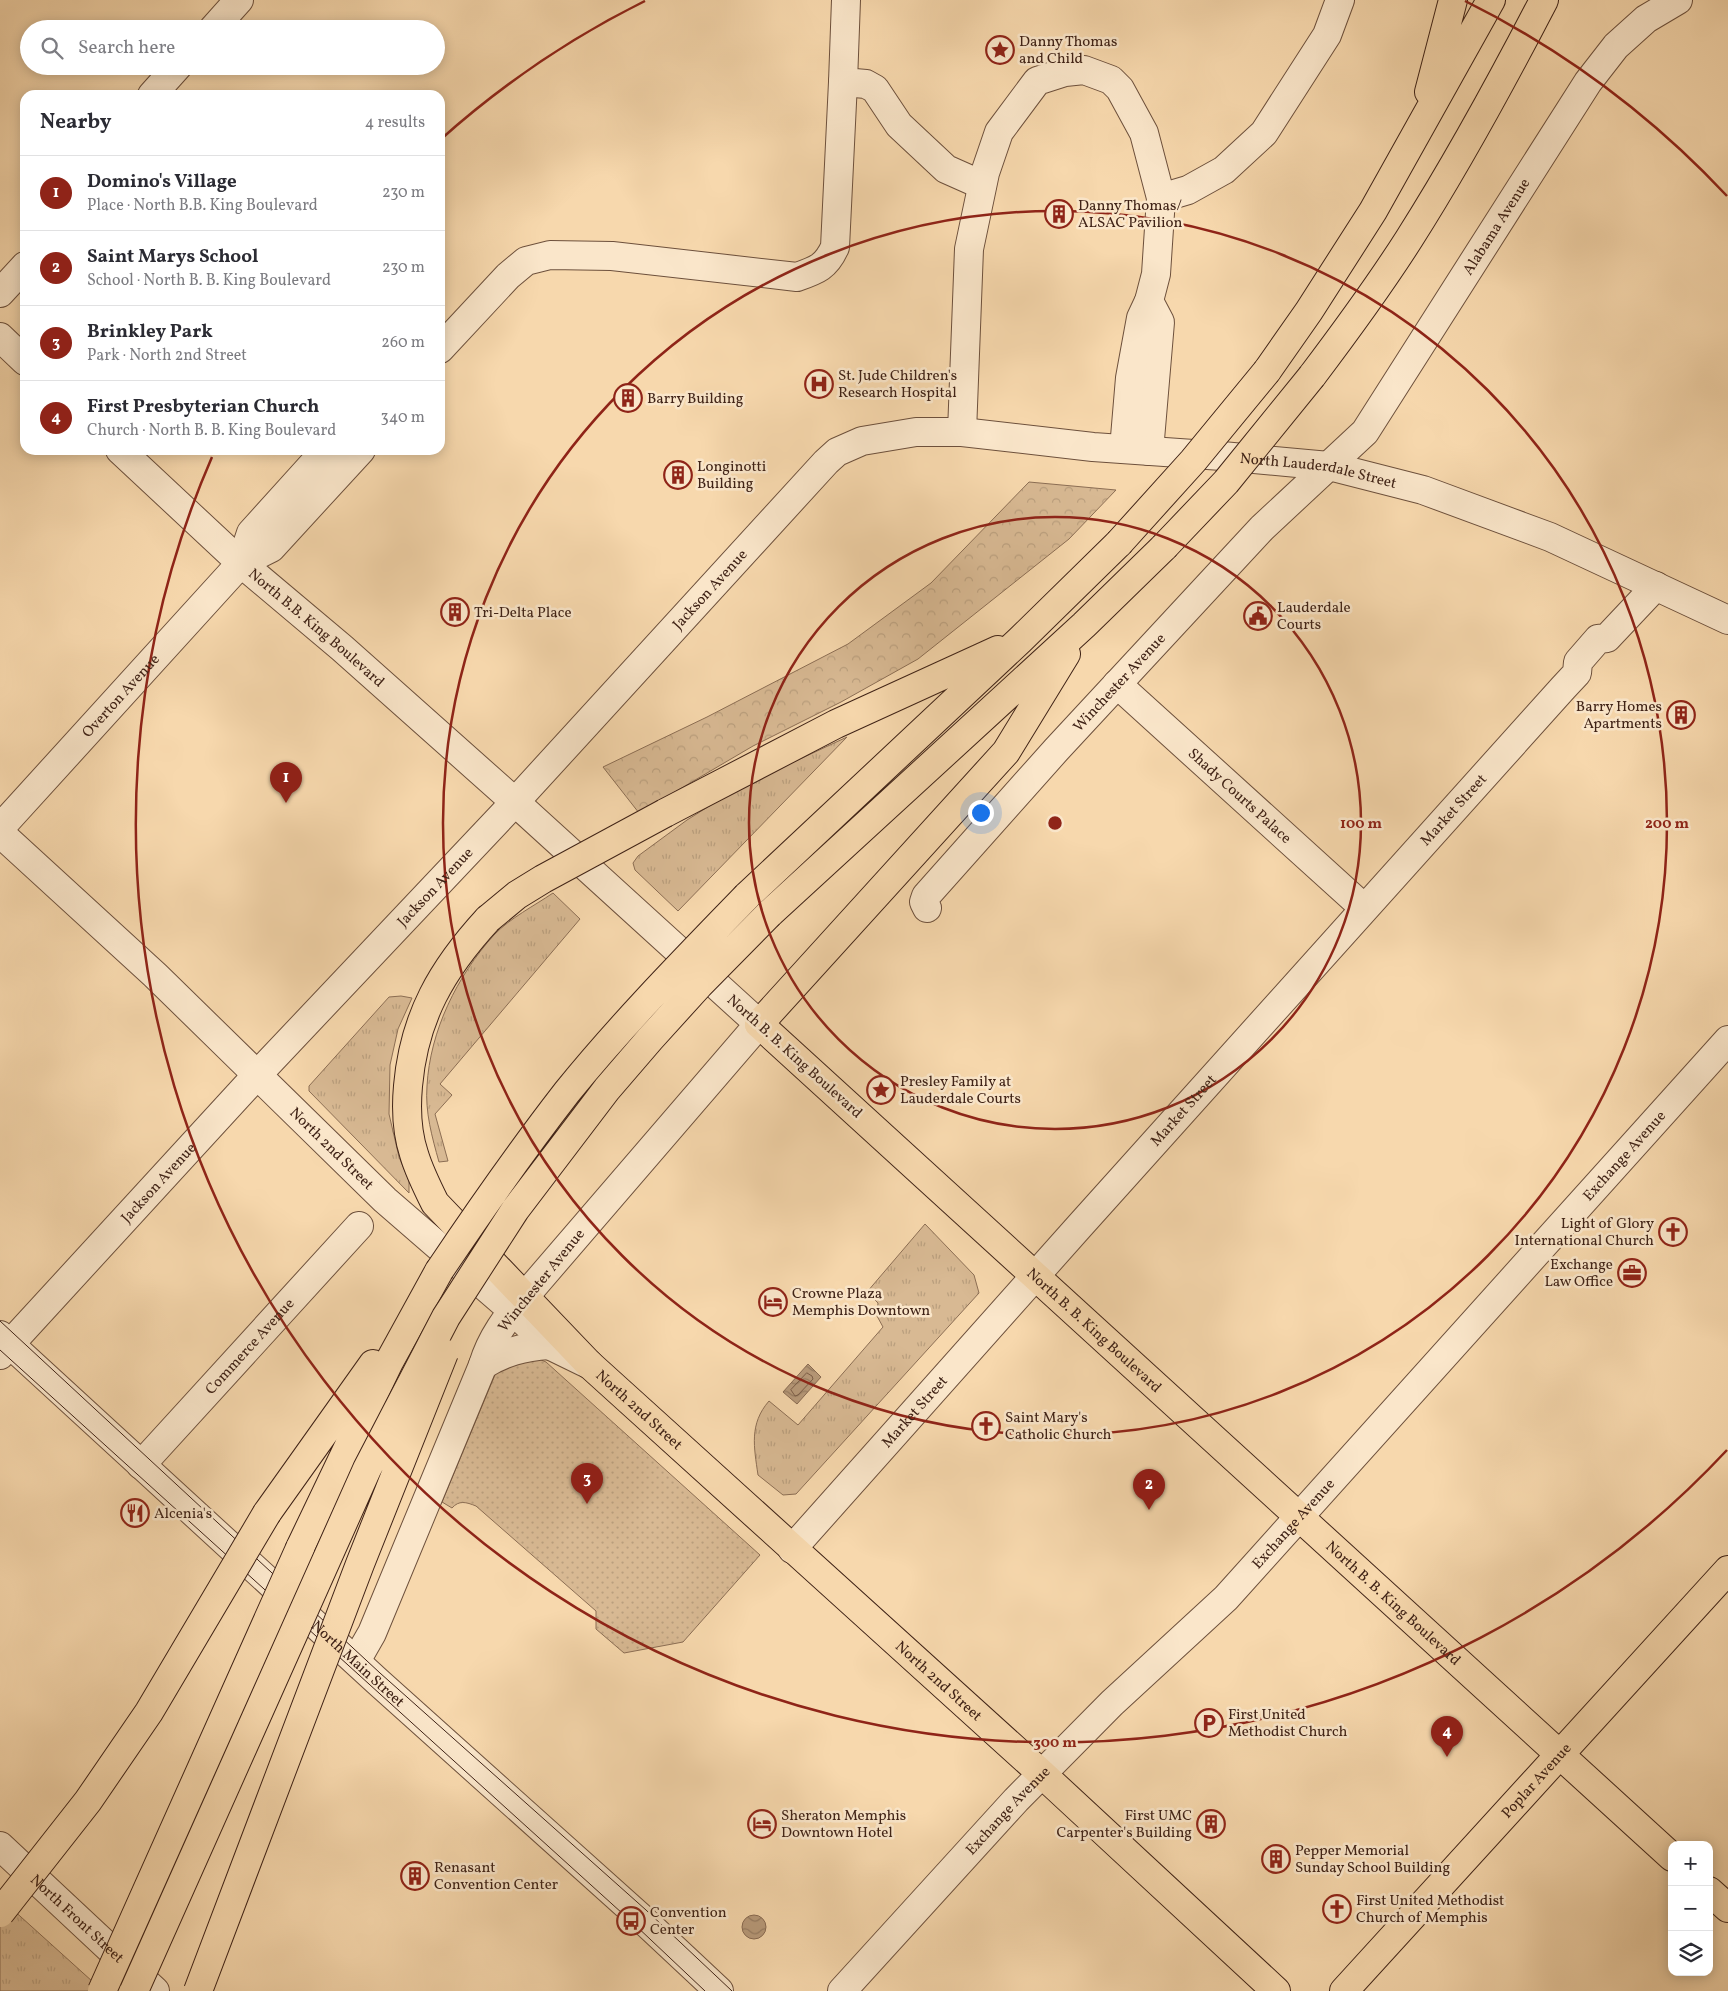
<!DOCTYPE html>
<html lang="en">
<head>
<meta charset="utf-8">
<style>
	:root { --surface:#fff; --page:#f7f7f7; --text:#2b2b33; --muted:#7c7c81; --line:#e1e1e2; --accent:#8f2418 }
	body { margin:0; font-family:Vollkorn,serif; background:var(--page); color:var(--text) }
	.controls { position:absolute; right:15px; bottom:15px; display:grid; overflow:hidden; border-radius:10px; box-shadow:0 2px 12px #0003 }
	.controls button { width:45px; height:45px; display:grid; place-items:center; padding:0; border:0; border-bottom:1px solid var(--line); background:var(--surface); color:var(--text); font:25px sans-serif }
	.you { position:absolute; left:980px; top:812px; width:18px; height:18px; margin:-12px; border:4px solid #fff; border-radius:50%; background:#1a73e8; box-shadow:0 0 0 8px #1a73e833 }
	.badge { display:grid; place-items:center; width:32px; height:32px; border-radius:50%; background:var(--accent); color:#fff; font-size:16px; font-weight:700 }
	.pin { position:absolute; translate:-50% -41px; filter:drop-shadow(0 1px 2px #0008) }
	.pin::after { content:''; position:absolute; top:26px; width:18px; height:15px; background:inherit; clip-path:polygon(0 0,100% 0,50% 100%) }
	.list { margin:0; padding:0; list-style:none }
	h2 { display:flex; justify-content:space-between; align-items:center; height:65px; margin:0; padding:0 20px; font-size:21px }
	h2 small { font-size:16px; font-weight:400; color:var(--muted) }
	.list li { display:grid; grid-template-columns:32px 1fr auto; gap:15px; align-items:center; box-sizing:border-box; height:75px; padding:0 20px; border-top:1px solid var(--line) }
	.list b { display:block; font-size:19px; white-space:nowrap }
	.list p { margin:0; font-size:16px; white-space:nowrap; color:var(--muted) }
	.list em { font-size:16px; font-style:normal; color:var(--muted) }
	.icon { flex:none; width:28px; height:28px; fill:none; stroke:currentColor; stroke-width:2; stroke-linecap:round; stroke-linejoin:round }
	.map { position:relative; flex:none; width:1728px; height:1991px; overflow:hidden }
	.search { position:absolute; background:var(--surface); box-shadow:0 2px 12px #0003; left:20px; top:20px; width:425px; height:55px; display:flex; align-items:center; gap:12px; box-sizing:border-box; padding:0 18px; border-radius:28px; color:var(--muted); font-size:19px }
	.panel { position:absolute; background:var(--surface); box-shadow:0 2px 12px #0003; left:20px; top:90px; width:425px; height:365px; border-radius:15px }
	.map>svg:first-child { display:block }
</style>
</head>
<body>
<div class="map">
<svg width="1728" height="1991" viewBox="0 0 1728 1991">
	<defs>
		<pattern id="grass-tufts" width="24" height="20" patternUnits="userSpaceOnUse" patternTransform="scale(1.25)"><rect width="24" height="20" fill="#d8b993"/><path d="M3 7l-1-3M5 7V3M7 7l1-3M15 17l-1-3M17 17v-4M19 17l1-3" fill="none" stroke="#ba9f7e"/></pattern>
		<pattern id="forest-crowns" width="20" height="18" patternUnits="userSpaceOnUse" patternTransform="scale(1.25)"><rect width="20" height="18" fill="#d8b993"/><path d="M2 6a3 3 0 1 1 6 0M12 15a3 3 0 1 1 6 0" fill="none" stroke="#ba9f7e"/></pattern>
		<pattern id="park-dots" width="8" height="8" patternUnits="userSpaceOnUse" patternTransform="scale(1.25)"><rect width="8" height="8" fill="#d8b993"/><path d="M2 2h.1M6 6h.1" fill="none" stroke="#ba9f7e" stroke-width="1.8" stroke-linecap="round"/></pattern>
		<pattern id="water-waves" width="16" height="10" patternUnits="userSpaceOnUse" patternTransform="scale(1.25)"><rect width="16" height="10" fill="#b89a7a"/><path d="M0 5q4-4 8 0t8 0" fill="none" stroke="#977d63"/></pattern>
	</defs>
	<rect width="100%" height="100%" fill="#f7d8ad"/>
	<filter id="stains"><feTurbulence type="fractalNoise" baseFrequency=".004" numOctaves="4"/><feColorMatrix values="0 0 0 0 .2 0 0 0 0 .09 0 0 0 0 .02 0 0 0 .5 -.17"/></filter>
	<radialGradient id="worn" r=".72"><stop offset=".6" stop-color="#630" stop-opacity="0"/><stop offset="1" stop-color="#630" stop-opacity=".3"/></radialGradient>
	<path fill="url(#grass-tufts)" stroke="#8c6e54" d="M847,737L678,911L635,870L633,863L638,856L687,820L738,788Z
		M553,893L580,919L440,1084L452,1095L435,1114L448,1161L439,1162C432,1137 425,1112 427,1086C430,1031 457,976 494,935C510,918 534,906 553,893Z
		M401,996L412,998L398,1029L390,1065L389,1114L399,1157L409,1181V1193L309,1091V1086L389,997Z
		M925,1224L974,1275L979,1293L796,1494L783,1495L758,1475C754,1447 749,1424 769,1401L798,1425L883,1327L877,1316L878,1303L867,1292Z
		M0,1898L103,1991H0Z"/>
	<path fill="url(#forest-crowns)" stroke="#8c6e54" d="M1029,482L1116,490L1069,539L918,659L841,702L753,746L639,813L603,767L707,717L848,644L931,583Z"/>
	<path fill="url(#park-dots)" stroke="#8c6e54" d="M534,1357L546,1362L760,1555L683,1642L624,1653L596,1629V1611L476,1506C466,1502 459,1500 452,1508L442,1502L497,1370Z"/>
	<path fill="url(#water-waves)" stroke="#886a52" d="M808,1364L821,1377L797,1404L783,1392Z
		M742 1927a12 12 0 1 1 24 0a12 12 0 1 1-24 0Z"/>
	<g fill="none" stroke-linecap="round" stroke-linejoin="round">
		<path stroke="#7c5e48" stroke-width="1" d="M807,1373L812,1376L813,1379L798,1395L795,1396L791,1390Z"/>
		<defs>
			<g id="minor">
				<path d="M846,0L843,82L866,84L875,89L899,125L946,169L982,185"/>
				<path d="M213,29L239,0"/>
				<path d="M152,95L178,66"/>
				<path d="M1161,198L1188,190L1224,170L1264,133L1327,35L1340,0"/>
				<path d="M0,293L25,266"/>
				<path d="M1149,301L1160,322L1149,451"/>
				<path d="M0,337L25,361"/>
				<path d="M440,349L508,276L526,261L550,255L612,256L797,277C817,270 826,267 835,247L843,82"/>
				<path d="M962,432L969,249L985,173L999,132L1037,81L1065,72L1084,70L1111,80L1120,89L1144,133L1161,198L1156,274L1149,301L1141,318L1130,378L1124,449"/>
				<path id="s1" d="M120,450L241,563L342,648L515,802L759,1024L525,1296C507,1317 491,1338 483,1365L372,1633L356,1661"/>
				<path d="M241,563L251,533L326,450"/>
				<path id="s2" d="M1117,684L1364,908"/>
				<path id="s3" d="M0,828L241,563L271,548L361,450"/>
				<path id="s4" d="M0,833L155,975L385,1200L512,1310L549,1345L588,1364"/>
				<path id="s5" d="M927,908L924,902L926,896L1056,750L1262,528L1365,432L1588,82L1616,46L1646,19L1678,0"/>
				<path id="s6" d="M0,1335L377,1681L640,1917L719,1991"/>
				<path id="s7" d="M0,1355L257,1075L515,802L826,462L837,452L862,441L916,432H962L1093,447L1222,456L1329,466L1423,490L1550,537L1728,620"/>
				<path d="M483,1365C504,1352 523,1347 549,1345"/>
				<path id="s8" d="M141,1465L359,1226"/>
				<path id="s9" d="M792,1549C1048,1261 1304,974 1563,688L1577,673L1578,662L1598,639L1607,638L1656,586"/>
				<path id="s10" d="M0,1846L155,1991"/>
				<path id="s11" d="M842,1991L1016,1800L1112,1703L1226,1598L1728,1040"/>
			</g>
			<g id="major">
				<path id="s12" d="M759,1024L1672,1857"/>
				<path id="s13" d="M589,1364L1042,1774L1276,1991"/>
				<path d="M1709,1891L1728,1908"/>
				<path id="s14" d="M1344,1991L1728,1570"/>
			</g>
			<path id="highway" d="M1429,92L1453,0
				M1267,371L1309,311L1373,211L1491,0
				M1312,376C1346,331 1379,286 1409,239C1458,162 1502,81 1544,0
				M665,813L836,724L998,650
				M747,896L1020,640L1119,543
				M769,914L1084,625L1164,547
				M488,919C442,969 414,1017 408,1086C406,1108 407,1133 414,1154C419,1171 427,1187 435,1203L589,1364
				M759,1024L1006,752L1066,654
				M267,1513L373,1364
				M300,1548L389,1362L439,1271"/>
		</defs>
		<use href="#minor" stroke="#6d503c" stroke-width="30"/>
		<use href="#major" stroke="#3f2216" stroke-width="30"/>
		<use href="#highway" stroke="#3f2216" stroke-width="30"/>
		<use href="#minor" stroke="#fae6ca" stroke-width="28"/>
		<use href="#major" stroke="#f7d8ad" stroke-width="28"/>
		<use href="#highway" stroke="#f7d8ad" stroke-width="28"/>
		<path stroke="#3f2216" stroke-width="1" d="M0,1321L380,1673L646,1910L732,1991
			M0,1350L633,1923L705,1991"/>
		<defs>
			<path id="highway-bridge" d="M1119,543L1193,461L1267,371
				M1164,547L1226,482L1312,376
				M488,919L517,895L543,879L665,813
				M439,1271C480,1210 522,1150 567,1092C623,1023 685,960 747,896
				M0,1913L88,1801L149,1712L267,1513
				M102,1991L300,1548
				M134,1991L367,1469L446,1317L515,1210L607,1089L650,1039L699,985L769,914
				M198,1991L360,1564L444,1353"/>
		</defs>
		<use href="#highway-bridge" stroke="#3f2216" stroke-width="30" stroke-linecap="butt"/>
		<use href="#highway-bridge" stroke="#f7d8ad" stroke-width="28"/>
	</g>
	<g fill="none" stroke="#8f2418" stroke-width="2.5">
		<circle cx="1055" cy="823" r="306"/>
		<circle cx="1055" cy="823" r="612"/>
		<path d="M1727 1450A919 919 0 0 1 212 457M440 140A919 919 0 0 1 645 1M1465 1A919 919 0 0 1 1727 196"/>
	</g>
	<defs>
		<symbol id="sight-ring" viewBox="-11 -11 22 22"><circle r="9.5" fill="#fae6ca" stroke="#8f2418" stroke-width="1.5"/><path d="M0-6L1.8-2.2L6-1.7L2.9 1.2L3.7 5.4L0 3.3L-3.7 5.4L-2.9 1.2L-6-1.7L-1.8-2.2Z" fill="#8f2418"/></symbol>
		<symbol id="building-ring" viewBox="-11 -11 22 22"><circle r="9.5" fill="#fae6ca" stroke="#8f2418" stroke-width="1.5"/><path d="M-4-6H4V6H1V3H-1V6H-4ZM-2.5-4.3h1.7v1.8h-1.7ZM.8-4.3h1.7v1.8H.8ZM-2.5-1h1.7V.8h-1.7ZM.8-1h1.7V.8H.8Z" fill="#8f2418"/></symbol>
		<symbol id="hospital-ring" viewBox="-11 -11 22 22"><circle r="9.5" fill="#fae6ca" stroke="#8f2418" stroke-width="1.5"/><path d="M-5-5h3v3.5h4V-5h3V5h-3V1.5h-4V5h-3Z" fill="#8f2418"/></symbol>
		<symbol id="civic-ring" viewBox="-11 -11 22 22"><circle r="9.5" fill="#fae6ca" stroke="#8f2418" stroke-width="1.5"/><path d="M-.6-6.5H3V-4.5H.6V-3L4-1V1h2V6H-6V1h2V-1L-.6-3ZM-1.2 2.5V6h2.4V2.5Z" fill="#8f2418"/></symbol>
		<symbol id="church-ring" viewBox="-11 -11 22 22"><circle r="9.5" fill="#fae6ca" stroke="#8f2418" stroke-width="1.5"/><path d="M-1.2-6h2.4v3.5h3.3v2.4h-3.3V6h-2.4V-.1h-3.3v-2.4h3.3Z" fill="#8f2418"/></symbol>
		<symbol id="office-ring" viewBox="-11 -11 22 22"><circle r="9.5" fill="#fae6ca" stroke="#8f2418" stroke-width="1.5"/><path d="M-6-3h4V-5.5h4V-3h4V5H-6ZM-1-4.5V-3h2v-1.5ZM-6 0V1H6V0Z" fill="#8f2418"/></symbol>
		<symbol id="hotel-ring" viewBox="-11 -11 22 22"><circle r="9.5" fill="#fae6ca" stroke="#8f2418" stroke-width="1.5"/><path d="M-6-4.5h1.5V1H6V5H4.5V3h-9V5H-6ZM-4 0a1.8 1.8 0 1 1 3.6 0ZM.5 0V-2.5h3Q6-2.5 6 0Z" fill="#8f2418"/></symbol>
		<symbol id="restaurant-ring" viewBox="-11 -11 22 22"><circle r="9.5" fill="#fae6ca" stroke="#8f2418" stroke-width="1.5"/><path d="M-5-6h1v4h1v-4h1v4h1v-4h1v5L-1.5 .5V6h-2V.5L-5-1ZM5-6V6H3V1.5H1.5Q1.5-4 5-6Z" fill="#8f2418"/></symbol>
		<symbol id="parking-ring" viewBox="-11 -11 22 22"><circle r="9.5" fill="#fae6ca" stroke="#8f2418" stroke-width="1.5"/><path d="M-3.5-5.5H1a3.5 3.5 0 0 1 0 7H-1V5.5H-3.5ZM-1-3.4V-.6H.8a1.4 1.4 0 0 0 0-2.8Z" fill="#8f2418"/></symbol>
		<symbol id="bus-ring" viewBox="-11 -11 22 22"><circle r="9.5" fill="#fae6ca" stroke="#8f2418" stroke-width="1.5"/><path d="M-5-6H5V4H4V6H2V4H-2V6H-4V4H-5ZM-3.5-4V0h7V-4ZM-3.5 1.2v1.5H-2V1.2ZM2 1.2v1.5H3.5V1.2Z" fill="#8f2418"/></symbol>
	</defs>
	<g fill-rule="evenodd">
		<use href="#sight-ring" x="984" y="34" width="32" height="32"/>
		<use href="#building-ring" x="1043" y="198" width="32" height="32"/>
		<use href="#hospital-ring" x="803" y="368" width="32" height="32"/>
		<use href="#building-ring" x="612" y="382" width="32" height="32"/>
		<use href="#building-ring" x="662" y="459" width="32" height="32"/>
		<use href="#building-ring" x="439" y="596" width="32" height="32"/>
		<use href="#civic-ring" x="1242" y="600" width="32" height="32"/>
		<use href="#building-ring" x="1665" y="699" width="32" height="32"/>
		<use href="#sight-ring" x="865" y="1074" width="32" height="32"/>
		<use href="#church-ring" x="1657" y="1216" width="32" height="32"/>
		<use href="#office-ring" x="1616" y="1257" width="32" height="32"/>
		<use href="#hotel-ring" x="757" y="1286" width="32" height="32"/>
		<use href="#church-ring" x="970" y="1410" width="32" height="32"/>
		<use href="#restaurant-ring" x="119" y="1497" width="32" height="32"/>
		<use href="#parking-ring" x="1193" y="1707" width="32" height="32"/>
		<use href="#hotel-ring" x="746" y="1808" width="32" height="32"/>
		<use href="#building-ring" x="1195" y="1808" width="32" height="32"/>
		<use href="#building-ring" x="1260" y="1843" width="32" height="32"/>
		<use href="#building-ring" x="399" y="1860" width="32" height="32"/>
		<use href="#church-ring" x="1321" y="1893" width="32" height="32"/>
		<use href="#bus-ring" x="615" y="1905" width="32" height="32"/>
	</g>
	<g text-anchor="middle" stroke-width="5" stroke-linejoin="round" paint-order="stroke">
		<g font-size="15" fill="#3f2216" stroke="#fae6ca" text-anchor="start">
			<text x="1019" y="46">Danny Thomas<tspan x="1019" dy="17">and Child</tspan></text>
			<text x="1078" y="210">Danny Thomas/<tspan x="1078" dy="17">ALSAC Pavilion</tspan></text>
			<text x="838" y="380">St. Jude Children's<tspan x="838" dy="17">Research Hospital</tspan></text>
			<text x="647" y="403">Barry Building</text>
			<text x="697" y="471">Longinotti<tspan x="697" dy="17">Building</tspan></text>
			<text x="1277" y="612">Lauderdale<tspan x="1277" dy="17">Courts</tspan></text>
			<text x="474" y="617">Tri-Delta Place</text>
			<text x="1662" y="711" text-anchor="end">Barry Homes<tspan x="1662" dy="17">Apartments</tspan></text>
			<text x="900" y="1086">Presley Family at<tspan x="900" dy="17">Lauderdale Courts</tspan></text>
			<text x="1654" y="1228" text-anchor="end">Light of Glory<tspan x="1654" dy="17">International Church</tspan></text>
			<text x="1613" y="1269" text-anchor="end">Exchange<tspan x="1613" dy="17">Law Office</tspan></text>
			<text x="792" y="1298">Crowne Plaza<tspan x="792" dy="17">Memphis Downtown</tspan></text>
			<text x="1005" y="1422">Saint Mary's<tspan x="1005" dy="17">Catholic Church</tspan></text>
			<text x="154" y="1518">Alcenia's</text>
			<text x="1228" y="1719">First United<tspan x="1228" dy="17">Methodist Church</tspan></text>
			<text x="781" y="1820">Sheraton Memphis<tspan x="781" dy="17">Downtown Hotel</tspan></text>
			<text x="1192" y="1820" text-anchor="end">First UMC<tspan x="1192" dy="17">Carpenter's Building</tspan></text>
			<text x="1295" y="1855">Pepper Memorial<tspan x="1295" dy="17">Sunday School Building</tspan></text>
			<text x="434" y="1872">Renasant<tspan x="434" dy="17">Convention Center</tspan></text>
			<text x="1356" y="1905">First United Methodist<tspan x="1356" dy="17">Church of Memphis</tspan></text>
			<text x="650" y="1917">Convention<tspan x="650" dy="17">Center</tspan></text>
		</g>
		<g font-size="15" fill="#3f2216" stroke="#fae6ca">
			<text dy="5" stroke="none"><textPath href="#s5" startOffset="896">Alabama Avenue</textPath></text>
			<text dy="5" stroke="none"><textPath href="#s7" startOffset="1718">North Lauderdale Street</textPath></text>
			<text dy="5" stroke="none"><textPath href="#s7" startOffset="1044">Jackson Avenue</textPath></text>
			<text dy="5" stroke="none"><textPath href="#s1" startOffset="265">North B.B. King Boulevard</textPath></text>
			<text dy="5" stroke="none"><textPath href="#s5" startOffset="301">Winchester Avenue</textPath></text>
			<text dy="5" stroke="none"><textPath href="#s3" startOffset="179">Overton Avenue</textPath></text>
			<text dy="5" stroke="none"><textPath href="#s2" startOffset="166">Shady Courts Palace</textPath></text>
			<text dy="5" stroke="none"><textPath href="#s9" startOffset="992">Market Street</textPath></text>
			<text dy="5" stroke="none"><textPath href="#s7" startOffset="639">Jackson Avenue</textPath></text>
			<text transform="translate(795 1056) rotate(42)" y="5">North B. B. King Boulevard</text>
			<text dy="5" stroke="none"><textPath href="#s9" startOffset="588">Market Street</textPath></text>
			<text dy="5" stroke="none"><textPath href="#s4" startOffset="458">North 2nd Street</textPath></text>
			<text dy="5" stroke="none"><textPath href="#s11" startOffset="1145">Exchange Avenue</textPath></text>
			<text dy="5" stroke="none"><textPath href="#s7" startOffset="234">Jackson Avenue</textPath></text>
			<text transform="translate(541 1280) rotate(-51)" y="5">Winchester Avenue</text>
			<text dy="5" stroke="none"><textPath href="#s12" startOffset="454">North B. B. King Boulevard</textPath></text>
			<text dy="5" stroke="none"><textPath href="#s8" startOffset="161">Commerce Avenue</textPath></text>
			<text dy="5" stroke="none"><textPath href="#s13" startOffset="68">North 2nd Street</textPath></text>
			<text dy="5" stroke="none"><textPath href="#s9" startOffset="184">Market Street</textPath></text>
			<text dy="5" stroke="none"><textPath href="#s11" startOffset="650">Exchange Avenue</textPath></text>
			<text dy="5" stroke="none"><textPath href="#s12" startOffset="859">North B. B. King Boulevard</textPath></text>
			<text dy="5" stroke="none"><textPath href="#s6" startOffset="486">North Main Street</textPath></text>
			<text dy="5" stroke="none"><textPath href="#s13" startOffset="472">North 2nd Street</textPath></text>
			<text dy="5" stroke="none"><textPath href="#s14" startOffset="285">Poplar Avenue</textPath></text>
			<text dy="5" stroke="none"><textPath href="#s11" startOffset="245">Exchange Avenue</textPath></text>
			<text dy="5" stroke="none"><textPath href="#s10" startOffset="106">North Front Street</textPath></text>
		</g>
	</g>
	<circle cx="1055" cy="823" r="8" fill="#8f2418" stroke="#fae6ca" stroke-width="2.5"/>
	<g font-size="15" text-anchor="middle" font-weight="bold" fill="#8f2418" stroke="#fae6ca" stroke-width="5" stroke-linejoin="round" paint-order="stroke">
		<text x="1361" y="828">100 m</text>
		<text x="1667" y="828">200 m</text>
		<text x="1055" y="1747">300 m</text>
	</g>
	<rect width="100%" height="100%" filter="url(#stains)"/>
	<rect width="100%" height="100%" fill="url(#worn)"/>
</svg>
<div class="controls">
<button>+</button>
<button>−</button>
<button><svg class="icon" aria-label="layers" viewBox="0 0 24 24"><path d="M12 4l9 5-9 5-9-5zM3 14l9 5 9-5"/></svg></button>
</div>
<div class="you"></div>
<div class="pin badge" style="left:286px;top:803px">1</div>
<div class="pin badge" style="left:1149px;top:1510px">2</div>
<div class="pin badge" style="left:587px;top:1504px">3</div>
<div class="pin badge" style="left:1447px;top:1757px">4</div>
<div class="search"><svg class="icon" aria-label="search" viewBox="0 0 24 24"><circle cx="10" cy="10" r="6"/><path d="M15 15l6 6"/></svg>Search here</div>
<section class="panel">
<h2>Nearby<small>4 results</small></h2>
<ul class="list">
<li><span class="badge">1</span><div><b>Domino's Village</b><p>Place · North B.B. King Boulevard</p></div><em>230 m</em></li>
<li><span class="badge">2</span><div><b>Saint Marys School</b><p>School · North B. B. King Boulevard</p></div><em>230 m</em></li>
<li><span class="badge">3</span><div><b>Brinkley Park</b><p>Park · North 2nd Street</p></div><em>260 m</em></li>
<li><span class="badge">4</span><div><b>First Presbyterian Church</b><p>Church · North B. B. King Boulevard</p></div><em>340 m</em></li>
</ul>
</section>
</div>
</body>
</html>
